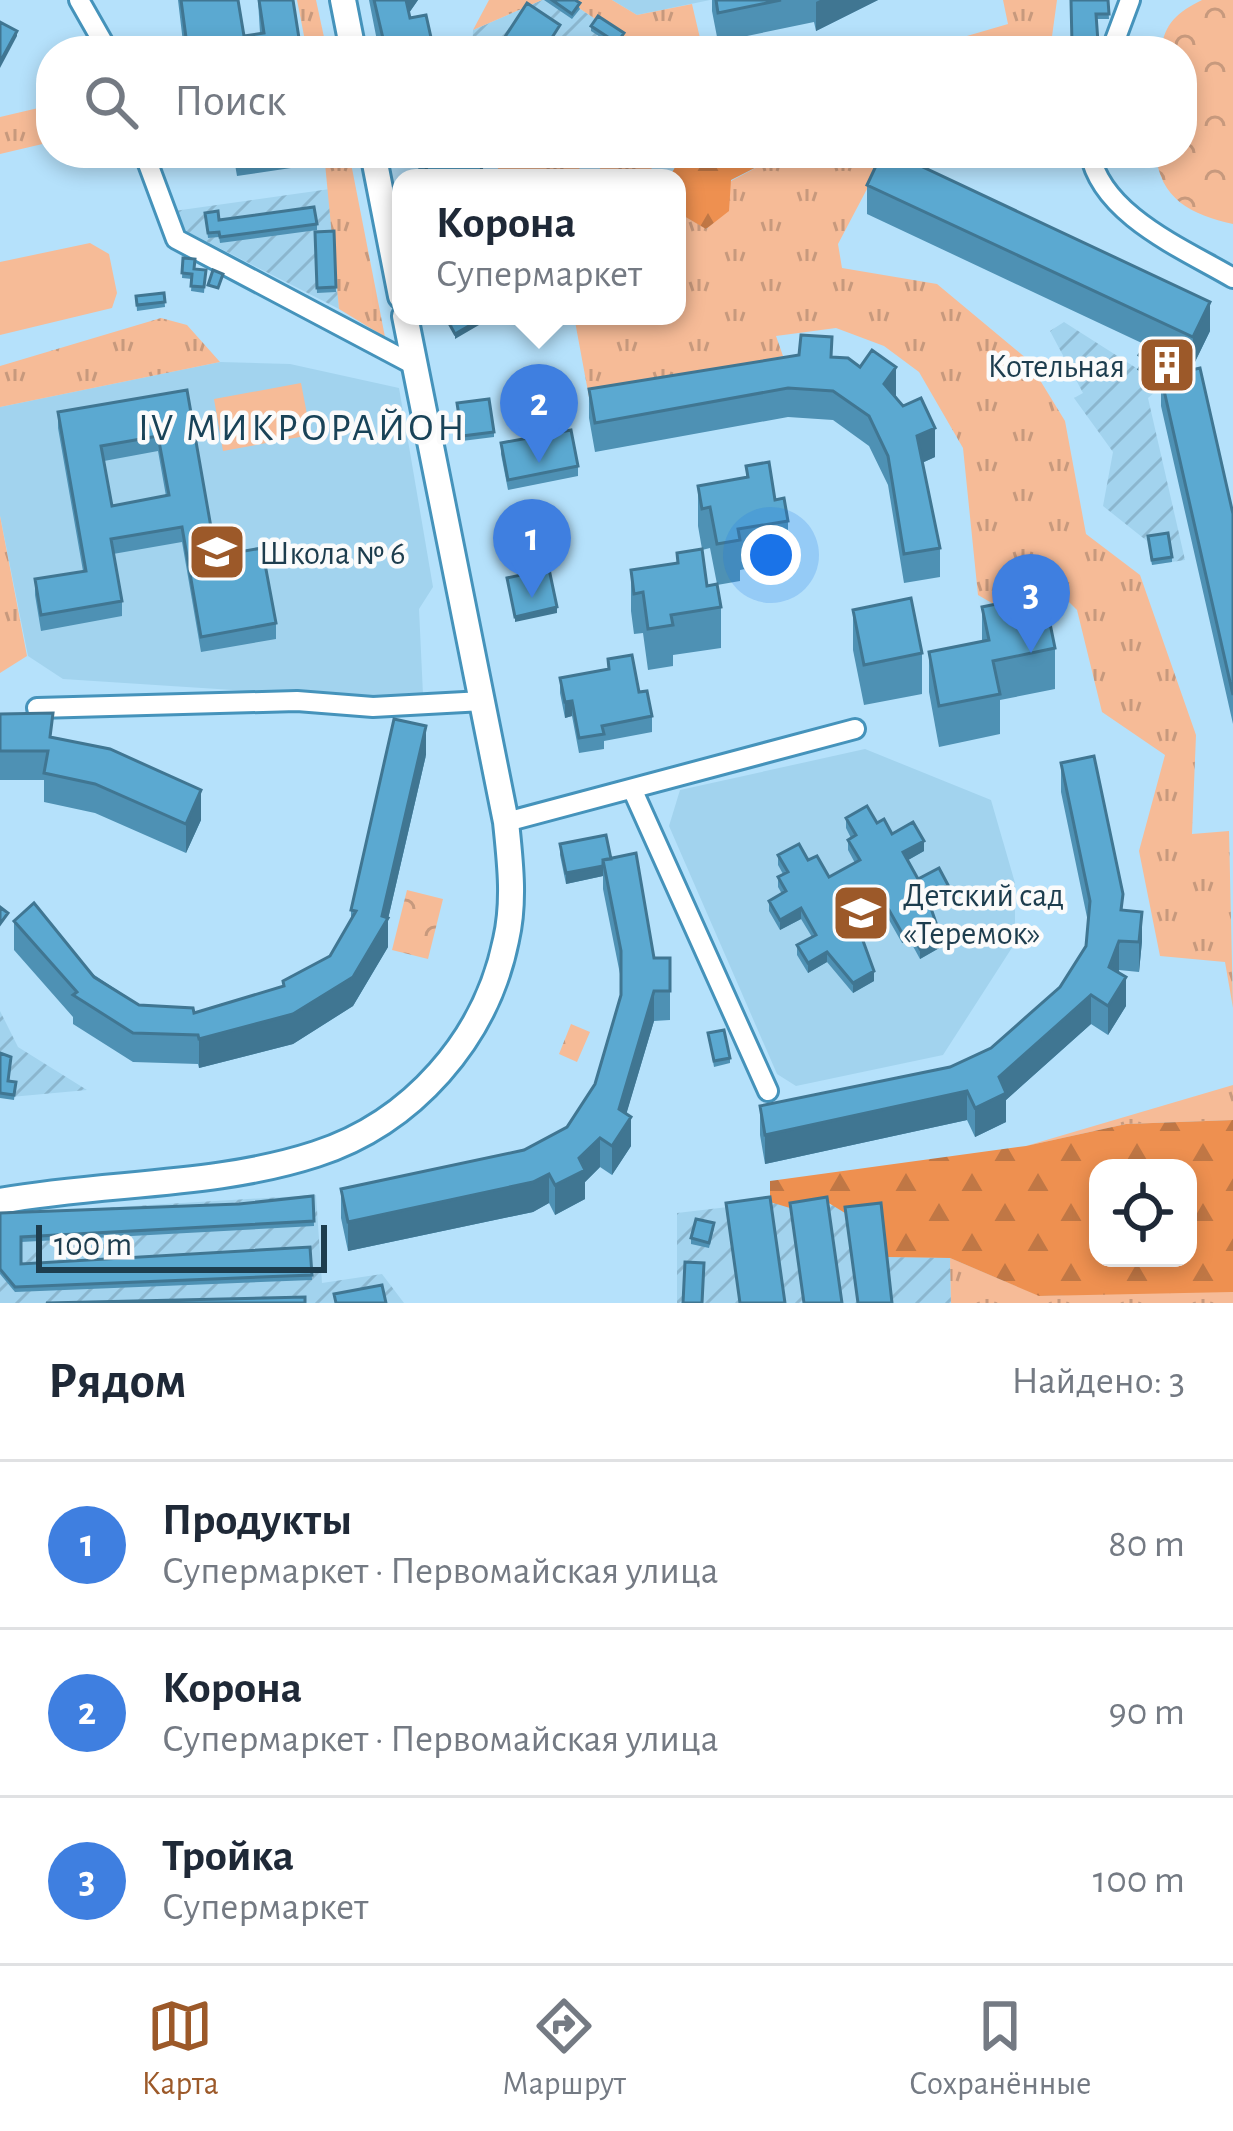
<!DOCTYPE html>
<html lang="ru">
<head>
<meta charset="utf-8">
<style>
	:root { --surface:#fff; --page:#f6f6f7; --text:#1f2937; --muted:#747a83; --line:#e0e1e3; --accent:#9c5929 }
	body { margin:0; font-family:"Alegreya Sans",sans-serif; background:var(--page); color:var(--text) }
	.controls { position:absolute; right:36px; bottom:36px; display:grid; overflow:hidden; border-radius:24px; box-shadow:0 6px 18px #0003 }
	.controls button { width:108px; height:108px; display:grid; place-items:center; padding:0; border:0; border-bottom:3px solid var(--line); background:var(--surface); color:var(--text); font:60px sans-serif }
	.scale { position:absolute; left:36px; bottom:30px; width:291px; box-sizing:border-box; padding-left:12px; border:6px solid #1d3d4e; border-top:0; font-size:33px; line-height:42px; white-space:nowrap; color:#1d3d4e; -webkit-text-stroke:9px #fbfbfb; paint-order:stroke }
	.you { position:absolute; left:771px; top:555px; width:42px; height:42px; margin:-30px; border:9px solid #fff; border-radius:50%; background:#1a73e8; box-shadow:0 0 0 18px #1a73e833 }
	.badge { display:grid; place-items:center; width:78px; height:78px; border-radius:50%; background:var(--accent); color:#fff; font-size:39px; font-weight:700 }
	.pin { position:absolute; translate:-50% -99px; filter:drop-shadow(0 3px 6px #0008) }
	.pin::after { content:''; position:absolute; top:63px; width:42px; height:36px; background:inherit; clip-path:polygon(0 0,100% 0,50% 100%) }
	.popup { position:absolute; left:392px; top:169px; width:294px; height:156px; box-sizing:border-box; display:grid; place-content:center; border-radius:24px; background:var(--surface); filter:drop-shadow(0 3px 9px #0005); font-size:39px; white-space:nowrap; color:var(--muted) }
	.popup b { font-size:45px; color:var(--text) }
	.popup::after { content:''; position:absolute; left:50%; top:100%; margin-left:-24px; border:24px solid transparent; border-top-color:var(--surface) }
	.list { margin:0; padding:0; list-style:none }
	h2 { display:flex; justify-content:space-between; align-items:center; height:156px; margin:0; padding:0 48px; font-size:51px }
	h2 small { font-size:39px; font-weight:400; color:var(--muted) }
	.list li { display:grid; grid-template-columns:78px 1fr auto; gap:36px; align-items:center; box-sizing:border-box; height:168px; padding:0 48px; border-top:3px solid var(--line) }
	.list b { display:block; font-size:45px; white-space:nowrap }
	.list p { margin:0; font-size:39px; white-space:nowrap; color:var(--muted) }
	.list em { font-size:39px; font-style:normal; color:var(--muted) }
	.icon { flex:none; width:66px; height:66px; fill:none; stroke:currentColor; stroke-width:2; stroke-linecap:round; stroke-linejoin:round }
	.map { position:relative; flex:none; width:1233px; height:1303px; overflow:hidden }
	.search { position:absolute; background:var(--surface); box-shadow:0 6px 18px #0003; left:36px; right:36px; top:36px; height:132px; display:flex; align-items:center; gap:30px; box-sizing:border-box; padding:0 42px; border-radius:48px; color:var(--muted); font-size:45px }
	.sheet { height:660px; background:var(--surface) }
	nav { display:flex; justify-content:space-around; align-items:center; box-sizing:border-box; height:168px; border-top:3px solid var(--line); background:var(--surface); font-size:33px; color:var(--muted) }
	nav a { display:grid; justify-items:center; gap:6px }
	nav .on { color:var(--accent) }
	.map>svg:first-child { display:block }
</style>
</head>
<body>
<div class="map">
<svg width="1233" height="1303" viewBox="0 0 1233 1303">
	<defs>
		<pattern id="industrial-furrows" width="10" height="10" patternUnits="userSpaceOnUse" patternTransform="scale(3)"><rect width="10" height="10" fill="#a2d3ee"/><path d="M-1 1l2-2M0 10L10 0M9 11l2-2" fill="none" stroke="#8bb6ce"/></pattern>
		<pattern id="grass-tufts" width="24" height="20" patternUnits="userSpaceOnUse" patternTransform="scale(3)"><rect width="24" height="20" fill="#f6bb97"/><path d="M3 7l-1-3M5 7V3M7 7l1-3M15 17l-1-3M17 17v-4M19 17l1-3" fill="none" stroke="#c7997d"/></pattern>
		<pattern id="forest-firs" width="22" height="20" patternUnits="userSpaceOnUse" patternTransform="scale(3)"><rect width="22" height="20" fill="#ee9050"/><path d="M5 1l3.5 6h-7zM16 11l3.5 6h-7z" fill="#c07745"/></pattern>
		<pattern id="park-crowns" width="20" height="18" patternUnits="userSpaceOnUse" patternTransform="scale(3)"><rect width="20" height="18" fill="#f6bb97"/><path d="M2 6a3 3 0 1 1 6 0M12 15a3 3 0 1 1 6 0" fill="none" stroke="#c7997d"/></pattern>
	</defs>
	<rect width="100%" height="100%" fill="#b5e1fb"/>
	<path fill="#a2d3ee" d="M612,0H710L637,15Z
		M220,362L290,364L399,388L433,587L419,609L423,695L373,699L63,679L28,656L0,516V407Z
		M865,749L991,800L1015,883V943L943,1055L796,1086L777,1074L669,826L680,790Z"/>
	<path fill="url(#industrial-furrows)" d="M542,0H567L643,51H472L473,30Z
		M330,189L339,309L186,231L174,211Z
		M1064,322L1163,385L1148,398L1185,560L1152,565L1147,541L1103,506L1113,452L1074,398L1083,393L1050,331Z
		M0,1011L18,1047L87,1090L0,1098Z
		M316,1195L322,1283L382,1274L404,1303H0V1214Z
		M770,1202L881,1208L887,1257L950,1258L951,1303H677V1213Z"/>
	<path fill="url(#grass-tufts)" d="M297,0H316L327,51H307Z
		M489,0H542L473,30Z
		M567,0H612L637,15L692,4L703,51H643Z
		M1003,0H1057L1050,51H964L943,43L1008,24Z
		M51,105V142L0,154V117Z
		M324,153H349L385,337L339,309Z
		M493,153H585L576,178H501Z
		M610,153H659L647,178H594Z
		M784,153L812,158L820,153H886L838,244L842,268L937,284L1027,359L1065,421L1086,534L1140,575L1196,735L1192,834L1229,831L1233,1008L1225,962L1160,956L1139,851L1165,755L1102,712L1077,610L1057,590L997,606L978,595L963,448L919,372L884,346L836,328L776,336L783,356L589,397L574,316H677V212L707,229L731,181Z
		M161,318L187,325L220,362L0,407V366Z
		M0,516L27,656L0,673Z
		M1233,1085V1120L1126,1124L1026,1146Z
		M950,1258L1040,1296L1209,1290L1233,1292V1303H951Z"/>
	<path fill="url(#forest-firs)" fill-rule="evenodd" d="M914,37L964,51H854Z
		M683,153H820L812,158L784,153L731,180L729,211L706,229L677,212V178H669Z
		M1233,1120V1292L1039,1296L950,1258L887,1257L880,1208L845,1213L827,1202L790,1208L770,1202V1181L1026,1146L1126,1124ZM1098,1168H1188V1258H1098Z"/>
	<path fill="url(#park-crowns)" d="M1202,0H1233V224C1192,215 1159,199 1156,153H1182V51H1161C1164,23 1178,12 1202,0Z
		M407,890L443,899L428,959L392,950Z
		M571,1024L590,1032L577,1062L559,1054Z"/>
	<path fill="#f6bb97" d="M90,243L109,254L117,293L112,308L0,335V262Z
		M301,383L311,435L223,451L214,399Z"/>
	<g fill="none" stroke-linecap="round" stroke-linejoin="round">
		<defs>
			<path id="minor" d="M79,0L108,51
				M1111,51L1130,0
				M144,153L176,239L414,365
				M1090,153C1101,215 1184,249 1233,278
				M37,708L297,701L373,707L483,701
				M633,791L768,1091
				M506,822L855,729"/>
			<path id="tertiary" d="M343,0L353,51
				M373,153L401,296
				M0,1201C103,1182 215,1187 316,1154C412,1123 486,1039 506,940C515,901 510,861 506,822L405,316"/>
		</defs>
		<use href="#minor" stroke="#4593bb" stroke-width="24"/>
		<use href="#tertiary" stroke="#4593bb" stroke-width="30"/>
		<use href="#minor" stroke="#fff" stroke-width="18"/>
		<use href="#tertiary" stroke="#fff" stroke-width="24"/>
	</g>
	<path fill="#4e91b4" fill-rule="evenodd" d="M178,0H238L244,36L260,33L258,0L301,51H184Z
		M369,0H418L409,13L410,18L434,51H379Z
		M544,0H575L580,9L572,19Z
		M712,0H878L816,31L814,22L718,42L712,11Z
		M1071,0H1108L1109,19H1097L1098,47L1072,49Z
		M591,26L624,39L617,48L591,31Z
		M233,153H291V168L237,176Z
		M414,153H478L482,178H421Z
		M867,185L1210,331L1193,366L1187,371L1233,514V724L1161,406V384L1139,375V369L1143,363L1139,360V355L1146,345L867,214Z
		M205,213L219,220L317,224V230L220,243L219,237L208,238Z
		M334,231L336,292L317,293L315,232Z
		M183,258L194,269L206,270L204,293L191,291L192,279L182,278Z
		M164,293L165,307L137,311L136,296Z
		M832,357L896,396L935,457L922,463L940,548V577L904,583L888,485L869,446L833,420L788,417L595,452L589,418V389Z
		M187,390L216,556L276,623V639L201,652L182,542L113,554L122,601V616L41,631L35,595V579L83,571L58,428V412ZM158,451L166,496L112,506L104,461Z
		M457,409L494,432V437L462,441Z
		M501,443L578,466V476L508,490L501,454Z
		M746,466L775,500L788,521V561L740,570V581L717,585L721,607V648L673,655V666L648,670L643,633L634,634L631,611V570L677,563V553L702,549L698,526V486L746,477ZM710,548L717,584L707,586L702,550Z
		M1148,541L1172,557V562L1152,565Z
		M982,607L1055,648V689L1000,700V734L939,747L929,692V652L982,641Z
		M853,610L922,653V694L864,705L853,650Z
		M608,659L639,692L652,716V732L604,741V749L579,753L572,716L565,718L560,693V678L608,669Z
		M0,714L53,738L201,820L186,853L95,813L44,802V780H0Z
		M426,755L388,919V947L353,1006L293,1044L199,1068L198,1064L133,1062L73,1024V1017L14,950V921L139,1005L194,1013L283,987V981L330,956L351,920V910Z
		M1061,763L1123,910L1142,941L1139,972L1119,970L1126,1006L1108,1035L1091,1024L1006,1100V1122L975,1137L967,1120L765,1164L760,1135V1106L950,1067L991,1048L1060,987L1086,946L1088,922L1061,792Z
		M846,818L877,823L924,851L908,860L918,879L948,896L930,905L941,947L920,959L909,939L902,943L889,920L861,936L874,981L853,993L827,962L808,973L797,955V945L812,937L801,919L780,930L769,911V901L782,894L778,887V877L783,874L778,865V855L808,860L829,877L855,863L848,850V840L851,838L846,828Z
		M560,844L611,859L654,958H670V1020L654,1021L626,1114L631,1146L612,1175L600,1167L585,1182V1199L555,1215L549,1203L533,1212L348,1251L341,1218V1189L524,1150L567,1127L595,1084L621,995V979L603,889V876L566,884L560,855Z
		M708,1033L730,1058V1063L714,1067Z
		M0,1053L9,1081L16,1082L14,1100L0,1098Z
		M313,1196L314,1226L21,1242V1264L310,1247L312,1280L15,1292L0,1274V1213L239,1204Z
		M714,1228L709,1248L691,1244V1238Z"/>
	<path fill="#407692" d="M404,0H418L404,20Z
		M820,0H878L816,31V2Z
		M17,31V36L0,68V62Z
		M482,171V178H454Z
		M1210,302V331L1193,366L1174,383V378L1193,361V337Z
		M486,316H491V318L455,339V334Z
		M896,367V396L884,413V384Z
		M935,428V457L917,465V436Z
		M557,607V613L515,622V617Z
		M572,701V716L565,718V702Z
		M426,726V755L388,919V947L353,1006L293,1044L199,1068V1039L353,977L382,916Z
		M201,790V820L186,853V824Z
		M924,841V851L903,863V852Z
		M603,866V876L566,884V873Z
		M948,885V896L927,907V897Z
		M801,908V919L780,930V920Z
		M889,910V920L858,937V927Z
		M1142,912V941L1139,972V942Z
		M909,929V939L902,943V933Z
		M941,937V947L920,959V949Z
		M1119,941V970L1109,996V967Z
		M827,952V962L808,973V963Z
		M874,971V981L853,993V983Z
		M1126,977V1006L1108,1035V1006Z
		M654,991V1021L621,1132L631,1117V1146L612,1175V1146L619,1109Z
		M1091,995V1024L1006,1100V1122L975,1137V1108L999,1077Z
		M967,1091V1120L765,1164V1135Z
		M600,1138V1167L585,1182V1199L555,1215V1185L579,1158Z
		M549,1174V1203L533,1212L348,1251V1222Z"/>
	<path fill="#5ba9d1" stroke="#407692" stroke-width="3" fill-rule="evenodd" d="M181,0H238L244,36L264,33L259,0H293L301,51H222L221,39L187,45Z
		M374,0H406L410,18L426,15L434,51H386Z
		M552,0H575L580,3L572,14Z
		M716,0H781L718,13Z
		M1071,0H1108L1109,14H1096L1098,42L1072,44Z
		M527,3L560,25L553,36L574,50L582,39L600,51H500L497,49Z
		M598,16L624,33L617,43L591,26Z
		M0,22L17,31L0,62Z
		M422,153H478L482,171L454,178H429Z
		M882,153H893L1210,302L1193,337L867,185Z
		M314,207L317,224L220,237L219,232L208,233L205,213L218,211L219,220Z
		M334,231L336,287L317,288L315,232Z
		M183,258L195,259L194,269L206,270L204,287L191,286L192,274L182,273Z
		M213,270L223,274L218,288L208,285Z
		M164,293L165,302L137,305L136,296Z
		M465,316H486L455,334L450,325Z
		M801,335L832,337L831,357L848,358L860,367L872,350L896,367L884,384L903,406L921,398L935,428L917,436L940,548L904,554L888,456L869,416L833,391L788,388L595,423L589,389L799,355Z
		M1149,341L1193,361L1180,373L1169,374L1161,377L1162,379L1139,369L1145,359L1139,355Z
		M1200,368L1233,514V695L1161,377Z
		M187,390L216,556L262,548L276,623L201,637L182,527L111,539L122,601L41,615L35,579L86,571L58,412ZM158,436L169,495L112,506L101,446Z
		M489,399L494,432L462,436L457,403Z
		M571,430L578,466L508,480L501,443Z
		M769,462L775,500L784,498L788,521L738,529L740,540L717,544L710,507L702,509L698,486L748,477L746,466Z
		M1168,533L1172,557L1152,560L1148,536Z
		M702,549L707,586L717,584L721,607L671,615L673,625L648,629L643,592L634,594L631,570L678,563L677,553Z
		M549,569L557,607L515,617L507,578Z
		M1044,594L1055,648L993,661L1000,694L939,706L929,652L989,640L982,607Z
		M911,598L922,653L864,665L853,610Z
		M632,655L639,692L647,691L652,716L602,726L604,734L579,738L572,701L565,702L560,678L609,669L608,659Z
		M53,713L50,737L110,749L201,790L186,824L95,784L44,773L48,751H0V714Z
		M394,719L426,726L382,916L388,918L353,977L293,1014L199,1039L198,1035L133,1033L73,995L77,992L14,921L34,903L94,977L139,1005L193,1008L194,1013L284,986L283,981L330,956L356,911L351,910Z
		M1094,756L1123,894L1121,910L1142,912L1139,942L1119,941L1109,967L1126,977L1108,1006L1091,995L999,1077L1006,1093L975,1108L967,1091L765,1135L760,1106L950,1067L991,1048L1060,987L1086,946L1090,901L1061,763Z
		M867,806L877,823L884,819L892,834L913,822L924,841L903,852L918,879L939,868L948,885L927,897L941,937L920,949L909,929L902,933L889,910L858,927L874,971L853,983L827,952L808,963L797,945L816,935L801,908L780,920L769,901L786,891L778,877L788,872L778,855L799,844L808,860L817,856L829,877L860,860L848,840L856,835L846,818Z
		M606,835L611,859L603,860V866L566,873L560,844Z
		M636,853L654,958H670V991H654L619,1109L631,1117L612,1146L600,1138L579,1158L585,1170L555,1185L549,1174L533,1182L348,1222L341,1189L524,1150L567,1127L595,1084L621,995V951L603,860Z
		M0,907L8,913L0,924Z
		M724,1030L730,1058L714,1061L708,1033Z
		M0,1053L11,1057L8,1081L16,1082L14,1095L0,1093Z
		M313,1196L314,1221L21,1237V1264L310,1247L312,1275L15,1287L0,1269V1213L239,1204Z
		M770,1197L785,1303H740L726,1203Z
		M827,1197L842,1303H804L790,1203Z
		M881,1203L892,1303H858L845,1207Z
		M696,1219L714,1223L709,1243L691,1238Z
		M685,1262L704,1263L702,1303H683Z
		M382,1285L386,1303H336L334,1294Z
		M305,1297V1303H46Z"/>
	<defs>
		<symbol id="building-square" viewBox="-11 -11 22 22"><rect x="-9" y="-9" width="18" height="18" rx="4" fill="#9c5929" stroke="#fbfbfb"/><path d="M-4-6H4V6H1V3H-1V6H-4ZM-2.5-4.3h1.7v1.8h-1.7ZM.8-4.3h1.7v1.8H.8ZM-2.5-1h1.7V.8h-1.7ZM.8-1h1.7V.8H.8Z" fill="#fff"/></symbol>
		<symbol id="school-square" viewBox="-11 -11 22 22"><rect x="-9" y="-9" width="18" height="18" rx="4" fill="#9c5929" stroke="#fbfbfb"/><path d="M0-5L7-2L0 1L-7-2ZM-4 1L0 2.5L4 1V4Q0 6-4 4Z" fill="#fff"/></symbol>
	</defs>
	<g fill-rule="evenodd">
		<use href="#building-square" x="1134" y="332" width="66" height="66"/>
		<use href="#school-square" x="184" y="519" width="66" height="66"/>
		<use href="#school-square" x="828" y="880" width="66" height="66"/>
	</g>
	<g text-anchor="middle" stroke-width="9" stroke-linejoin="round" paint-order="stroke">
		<g font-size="33" fill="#1d3d4e" stroke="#fbfbfb" text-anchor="start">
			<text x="1125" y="377" text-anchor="end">Котельная</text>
			<text x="259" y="564">Школа № 6</text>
			<text x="903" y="906">Детский сад<tspan x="903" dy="38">«Теремок»</tspan></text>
		</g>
		<g font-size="39" letter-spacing="3" fill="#194358" stroke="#fbfbfb">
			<text x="303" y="440">IV МИКРОРАЙОН</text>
		</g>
	</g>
</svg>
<div class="controls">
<button><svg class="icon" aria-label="locate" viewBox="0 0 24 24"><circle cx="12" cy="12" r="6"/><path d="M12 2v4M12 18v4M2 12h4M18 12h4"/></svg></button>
</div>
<div class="scale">100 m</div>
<div class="you"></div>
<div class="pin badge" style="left:532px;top:598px;background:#3f7fe0">1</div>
<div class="pin badge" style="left:539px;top:463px;background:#3f7fe0">2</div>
<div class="popup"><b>Корона</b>Супермаркет</div>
<div class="pin badge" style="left:1031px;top:653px;background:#3f7fe0">3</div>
<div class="search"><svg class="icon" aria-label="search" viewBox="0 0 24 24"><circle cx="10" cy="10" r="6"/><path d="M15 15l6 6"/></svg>Поиск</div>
</div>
<section class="sheet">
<h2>Рядом<small>Найдено: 3</small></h2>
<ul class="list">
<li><span class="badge" style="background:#3f7fe0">1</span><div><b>Продукты</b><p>Супермаркет · Первомайская улица</p></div><em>80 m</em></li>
<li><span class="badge" style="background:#3f7fe0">2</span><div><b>Корона</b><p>Супермаркет · Первомайская улица</p></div><em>90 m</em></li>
<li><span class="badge" style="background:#3f7fe0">3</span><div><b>Тройка</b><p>Супермаркет</p></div><em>100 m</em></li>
</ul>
</section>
<nav>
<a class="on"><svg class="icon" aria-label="map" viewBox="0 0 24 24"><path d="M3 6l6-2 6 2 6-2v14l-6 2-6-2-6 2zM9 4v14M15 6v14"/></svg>Карта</a>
<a><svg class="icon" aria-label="directions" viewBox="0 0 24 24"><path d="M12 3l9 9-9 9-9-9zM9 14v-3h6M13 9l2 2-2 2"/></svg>Маршрут</a>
<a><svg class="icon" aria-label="saved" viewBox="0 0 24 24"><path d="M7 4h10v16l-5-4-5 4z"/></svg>Сохранённые</a>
</nav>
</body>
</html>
